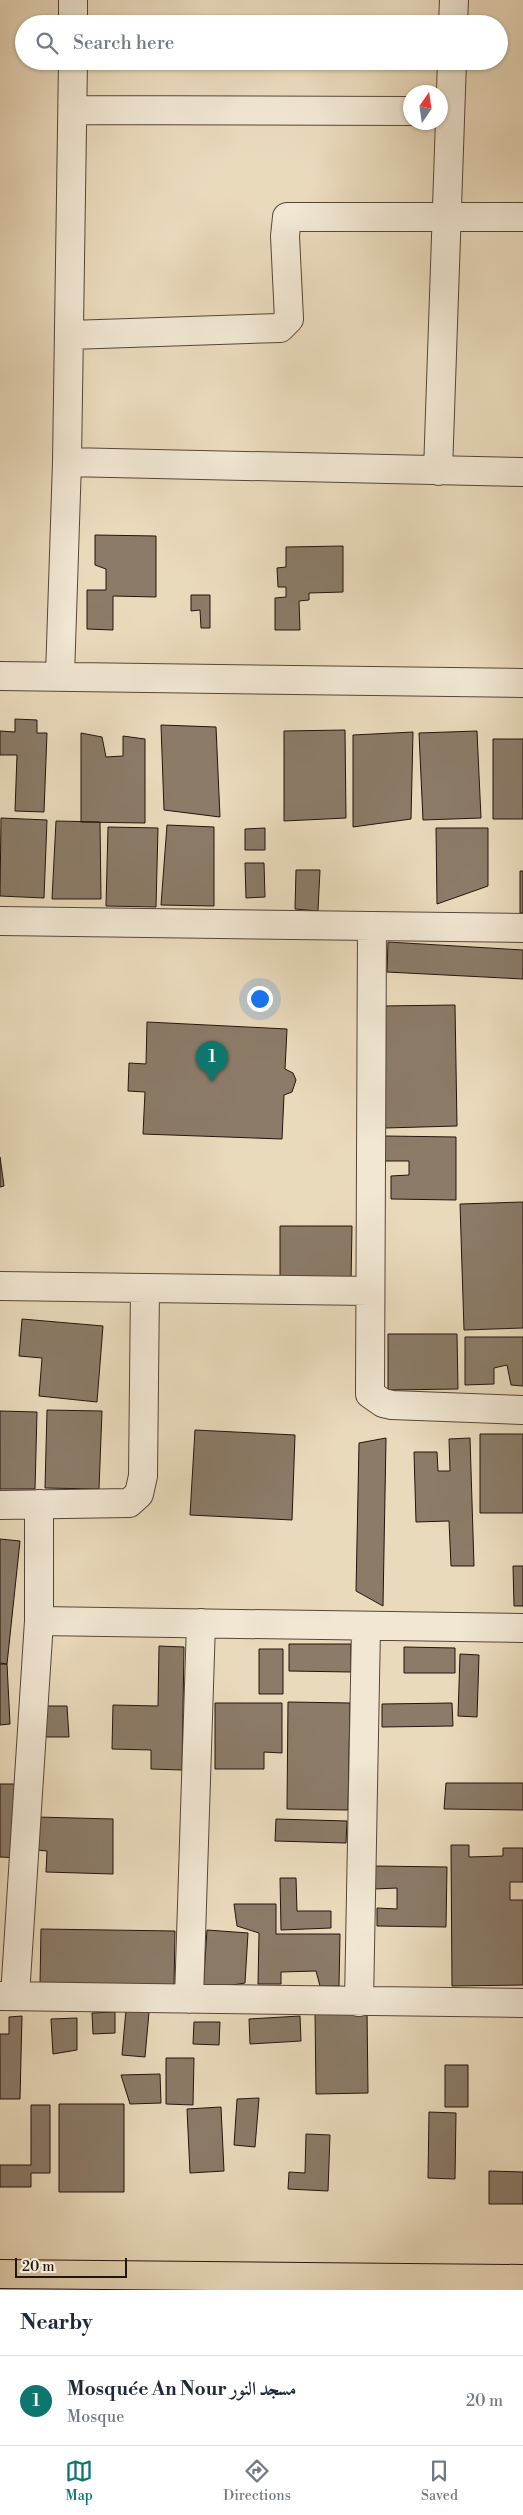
<!DOCTYPE html>
<html lang="en">
<head>
<meta charset="utf-8">
<style>
	:root { --surface:#fff; --page:#f6f6f7; --text:#1f2937; --muted:#747a83; --line:#e0e1e3; --accent:#0f766e }
	body { margin:0; font-family:"Libre Bodoni",Amiri,serif; background:var(--page); color:var(--text) }
	.compass { position:absolute; left:403px; top:85px; width:45px; height:45px; border-radius:50%; background:var(--surface); box-shadow:0 1px 4px #0004; rotate:13deg }
	.scale { position:absolute; left:15px; bottom:12px; width:112px; box-sizing:border-box; padding-left:5px; border:2px solid #24140c; border-top:0; font-size:14px; line-height:18px; white-space:nowrap; color:#24140c; -webkit-text-stroke:4px #f1e7d3; paint-order:stroke }
	.you { position:absolute; left:259px; top:998px; width:18px; height:18px; margin:-12px; border:4px solid #fff; border-radius:50%; background:#1a73e8; box-shadow:0 0 0 8px #1a73e833 }
	.badge { display:grid; place-items:center; width:32px; height:32px; border-radius:50%; background:var(--accent); color:#fff; font-size:16px; font-weight:700 }
	.pin { position:absolute; translate:-50% -41px; filter:drop-shadow(0 1px 2px #0008) }
	.pin::after { content:''; position:absolute; top:26px; width:18px; height:15px; background:inherit; clip-path:polygon(0 0,100% 0,50% 100%) }
	.list { margin:0; padding:0; list-style:none }
	h2 { display:flex; justify-content:space-between; align-items:center; height:65px; margin:0; padding:0 20px; font-size:21px }
	h2 small { font-size:16px; font-weight:400; color:var(--muted) }
	.list li { display:grid; grid-template-columns:32px 1fr auto; gap:15px; align-items:center; box-sizing:border-box; height:90px; padding:0 20px; border-top:1px solid var(--line) }
	.list b { display:block; font-size:19px; white-space:nowrap }
	.list p { margin:0; font-size:16px; white-space:nowrap; color:var(--muted) }
	.list em { font-size:16px; font-style:normal; color:var(--muted) }
	.icon { flex:none; width:28px; height:28px; fill:none; stroke:currentColor; stroke-width:2; stroke-linecap:round; stroke-linejoin:round }
	.map { position:relative; flex:none; width:523px; height:2290px; overflow:hidden }
	.search { position:absolute; background:var(--surface); box-shadow:0 1px 4px #0004; left:15px; right:15px; top:15px; height:55px; display:flex; align-items:center; gap:12px; box-sizing:border-box; padding:0 18px; border-radius:28px; color:var(--muted); font-size:19px }
	.sheet { height:155px; background:var(--surface) }
	nav { display:flex; justify-content:space-around; align-items:center; box-sizing:border-box; height:70px; border-top:1px solid var(--line); background:var(--surface); font-size:14px; color:var(--muted) }
	nav a { display:grid; justify-items:center; gap:2px }
	nav .on { color:var(--accent) }
	.map>svg:first-child { display:block }
</style>
</head>
<body>
<div class="map">
<svg width="523" height="2290" viewBox="0 0 523 2290">
	<rect width="100%" height="100%" fill="#eadabc"/>
	<filter id="stains"><feTurbulence type="fractalNoise" baseFrequency=".004" numOctaves="4"/><feColorMatrix values="0 0 0 0 .2 0 0 0 0 .09 0 0 0 0 .02 0 0 0 .5 -.17"/></filter>
	<radialGradient id="worn" r=".72"><stop offset=".6" stop-color="#630" stop-opacity="0"/><stop offset="1" stop-color="#630" stop-opacity=".3"/></radialGradient>
	<path fill="#8b7b68" stroke="#24140c" d="M95,535L156,536V597L113,596V630L87,629V590H106V569L95,565Z
		M343,546V592L309,593V600L299,601L300,630H275V598L286,597V587H278L277,568L286,567V547Z
		M191,595H210V628H201L200,610L191,611Z
		M15,719L37,720V733H47L44,812L15,811L17,755H0V731L15,732Z
		M161,725L216,727L220,817L164,810Z
		M345,730L346,818L284,821V731Z
		M477,731L481,818L423,820L419,733Z
		M413,732L411,819L353,827V735Z
		M81,733L102,737L106,757L123,756V736L145,739V823L81,822Z
		M493,739H523V819H493Z
		M1,818L47,820L44,898L0,896Z
		M56,821L100,822L101,899H52Z
		M167,825L214,827V906L161,905Z
		M108,827L158,828L156,907L106,906Z
		M265,828V850H245V829Z
		M436,828H488V886L437,904Z
		M245,863H264L265,897L246,898Z
		M296,870H320L318,911L295,909Z
		M520,871H523V913H520Z
		M388,942L523,950V979L387,972Z
		M455,1005L457,1126L385,1128L383,1006Z
		M147,1022L287,1029L285,1069L293,1073L296,1080L292,1092L284,1095L282,1139L143,1134L145,1092L128,1091L129,1063L146,1064Z
		M385,1136L456,1137V1200L391,1199V1176L409,1175V1161H385Z
		M0,1157L4,1186L0,1187Z
		M523,1202V1328L464,1330L460,1204Z
		M280,1226H352L351,1284H280Z
		M22,1319L103,1326L97,1402L39,1396L42,1358L19,1356Z
		M388,1334H457L458,1389L388,1390Z
		M465,1337H523V1386L511,1385L507,1365L494,1368V1384L465,1385Z
		M47,1410L102,1411L99,1489L45,1488Z
		M0,1411L37,1412L35,1489H0Z
		M195,1430L295,1435L292,1520L190,1515Z
		M480,1434H523V1513H480Z
		M386,1438L383,1606L356,1591L359,1443Z
		M470,1438L474,1566H451L449,1521L416,1522L414,1452H437L438,1471H450L449,1439Z
		M0,1539L20,1541L7,1664L0,1663Z
		M513,1566H523V1606H514Z
		M289,1644H351V1672L289,1671Z
		M159,1646L184,1647L182,1770L151,1769V1750L112,1749L113,1705L158,1706Z
		M404,1647L455,1648V1673H404Z
		M259,1649H283V1694H259Z
		M460,1654L479,1655L477,1717L458,1716Z
		M0,1664H7L10,1724L0,1725Z
		M288,1702L350,1703L348,1810L287,1809Z
		M215,1703H282V1753L264,1752V1769H215Z
		M452,1703L453,1726L382,1727V1704Z
		M41,1706H67L69,1737H42Z
		M446,1783H523V1810L444,1809Z
		M0,1784H20V1858L0,1857Z
		M37,1817L113,1819V1874L46,1872L47,1851L36,1850Z
		M276,1819L347,1821L346,1843L275,1841Z
		M451,1845H469V1857L503,1856V1848H523V1882H510V1900H523V1985L452,1986Z
		M374,1866L447,1867L446,1927L377,1926V1908L397,1909V1888L374,1889Z
		M280,1878H296L297,1911H331V1928L281,1930Z
		M234,1904H276V1934H340L339,1986H320L316,1971L281,1972V1984H258L259,1933L237,1926Z
		M41,1929L175,1931L174,1985L40,1983Z
		M207,1930L248,1933L245,1983L203,1990Z
		M367,2009L368,2093L316,2094L315,2010Z
		M126,2010L149,2012L145,2057L122,2055Z
		M115,2012V2033L93,2034L92,2013Z
		M22,2016L20,2099H0V2034H9V2017Z
		M300,2016L301,2041L250,2044L249,2019Z
		M77,2018V2050L53,2054L51,2019Z
		M194,2022H220L219,2045L193,2044Z
		M166,2058H194L193,2105L166,2104Z
		M445,2065H468V2107H445Z
		M160,2074L161,2103L130,2104L121,2075Z
		M259,2098L255,2147L234,2145L237,2099Z
		M59,2104H124V2192H59Z
		M31,2105H50V2173H31V2187H0V2165H31Z
		M221,2107L224,2171L190,2173L187,2109Z
		M429,2112L456,2113L455,2179L428,2178Z
		M306,2134L330,2135L328,2191L288,2189L289,2172L305,2173Z
		M489,2171L523,2172V2204H489Z"/>
	<g fill="none" stroke-linecap="round" stroke-linejoin="round">
		<defs>
			<path id="minor" d="M73,0V24
				M453,24L454,0
				M73,110L410,111
				M70,335L280,328L289,319L285,236L287,217H523
				M67,462L523,472
				M438,471L452,61
				M0,676L523,683
				M60,676L67,462L73,61
				M0,921L523,928
				M372,926L370,1394L383,1403L392,1405L523,1410
				M0,1286L370,1291
				M0,1505L129,1503L139,1494L143,1476L145,1288
				M39,1621L523,1628
				M0,1996L523,2003
				M15,1996L39,1621V1504
				M189,1999L201,1623
				M359,2002L366,1627"/>
			<path id="major" d="M0,2274L523,2279"/>
		</defs>
		<use href="#minor" stroke="#564638" stroke-width="30"/>
		<use href="#major" stroke="#24140c" stroke-width="30"/>
		<use href="#minor" stroke="#f1e7d3" stroke-width="28"/>
		<use href="#major" stroke="#eadabc" stroke-width="28"/>
	</g>
	<rect width="100%" height="100%" filter="url(#stains)"/>
	<rect width="100%" height="100%" fill="url(#worn)"/>
</svg>
<svg class="compass" viewBox="-18 -18 36 36"><path d="M0-13l5 13h-10z" fill="#e53935"/><path d="M0 13l5-13h-10z" fill="#747a83"/></svg>
<div class="scale">20 m</div>
<div class="you"></div>
<div class="pin badge" style="left:212px;top:1082px">1</div>
<div class="search"><svg class="icon" aria-label="search" viewBox="0 0 24 24"><circle cx="10" cy="10" r="6"/><path d="M15 15l6 6"/></svg>Search here</div>
</div>
<section class="sheet">
<h2>Nearby<small></small></h2>
<ul class="list">
<li><span class="badge">1</span><div><b>Mosquée An Nour مسجد النور</b><p>Mosque</p></div><em>20 m</em></li>
</ul>
</section>
<nav>
<a class="on"><svg class="icon" aria-label="map" viewBox="0 0 24 24"><path d="M3 6l6-2 6 2 6-2v14l-6 2-6-2-6 2zM9 4v14M15 6v14"/></svg>Map</a>
<a><svg class="icon" aria-label="directions" viewBox="0 0 24 24"><path d="M12 3l9 9-9 9-9-9zM9 14v-3h6M13 9l2 2-2 2"/></svg>Directions</a>
<a><svg class="icon" aria-label="saved" viewBox="0 0 24 24"><path d="M7 4h10v16l-5-4-5 4z"/></svg>Saved</a>
</nav>
</body>
</html>
